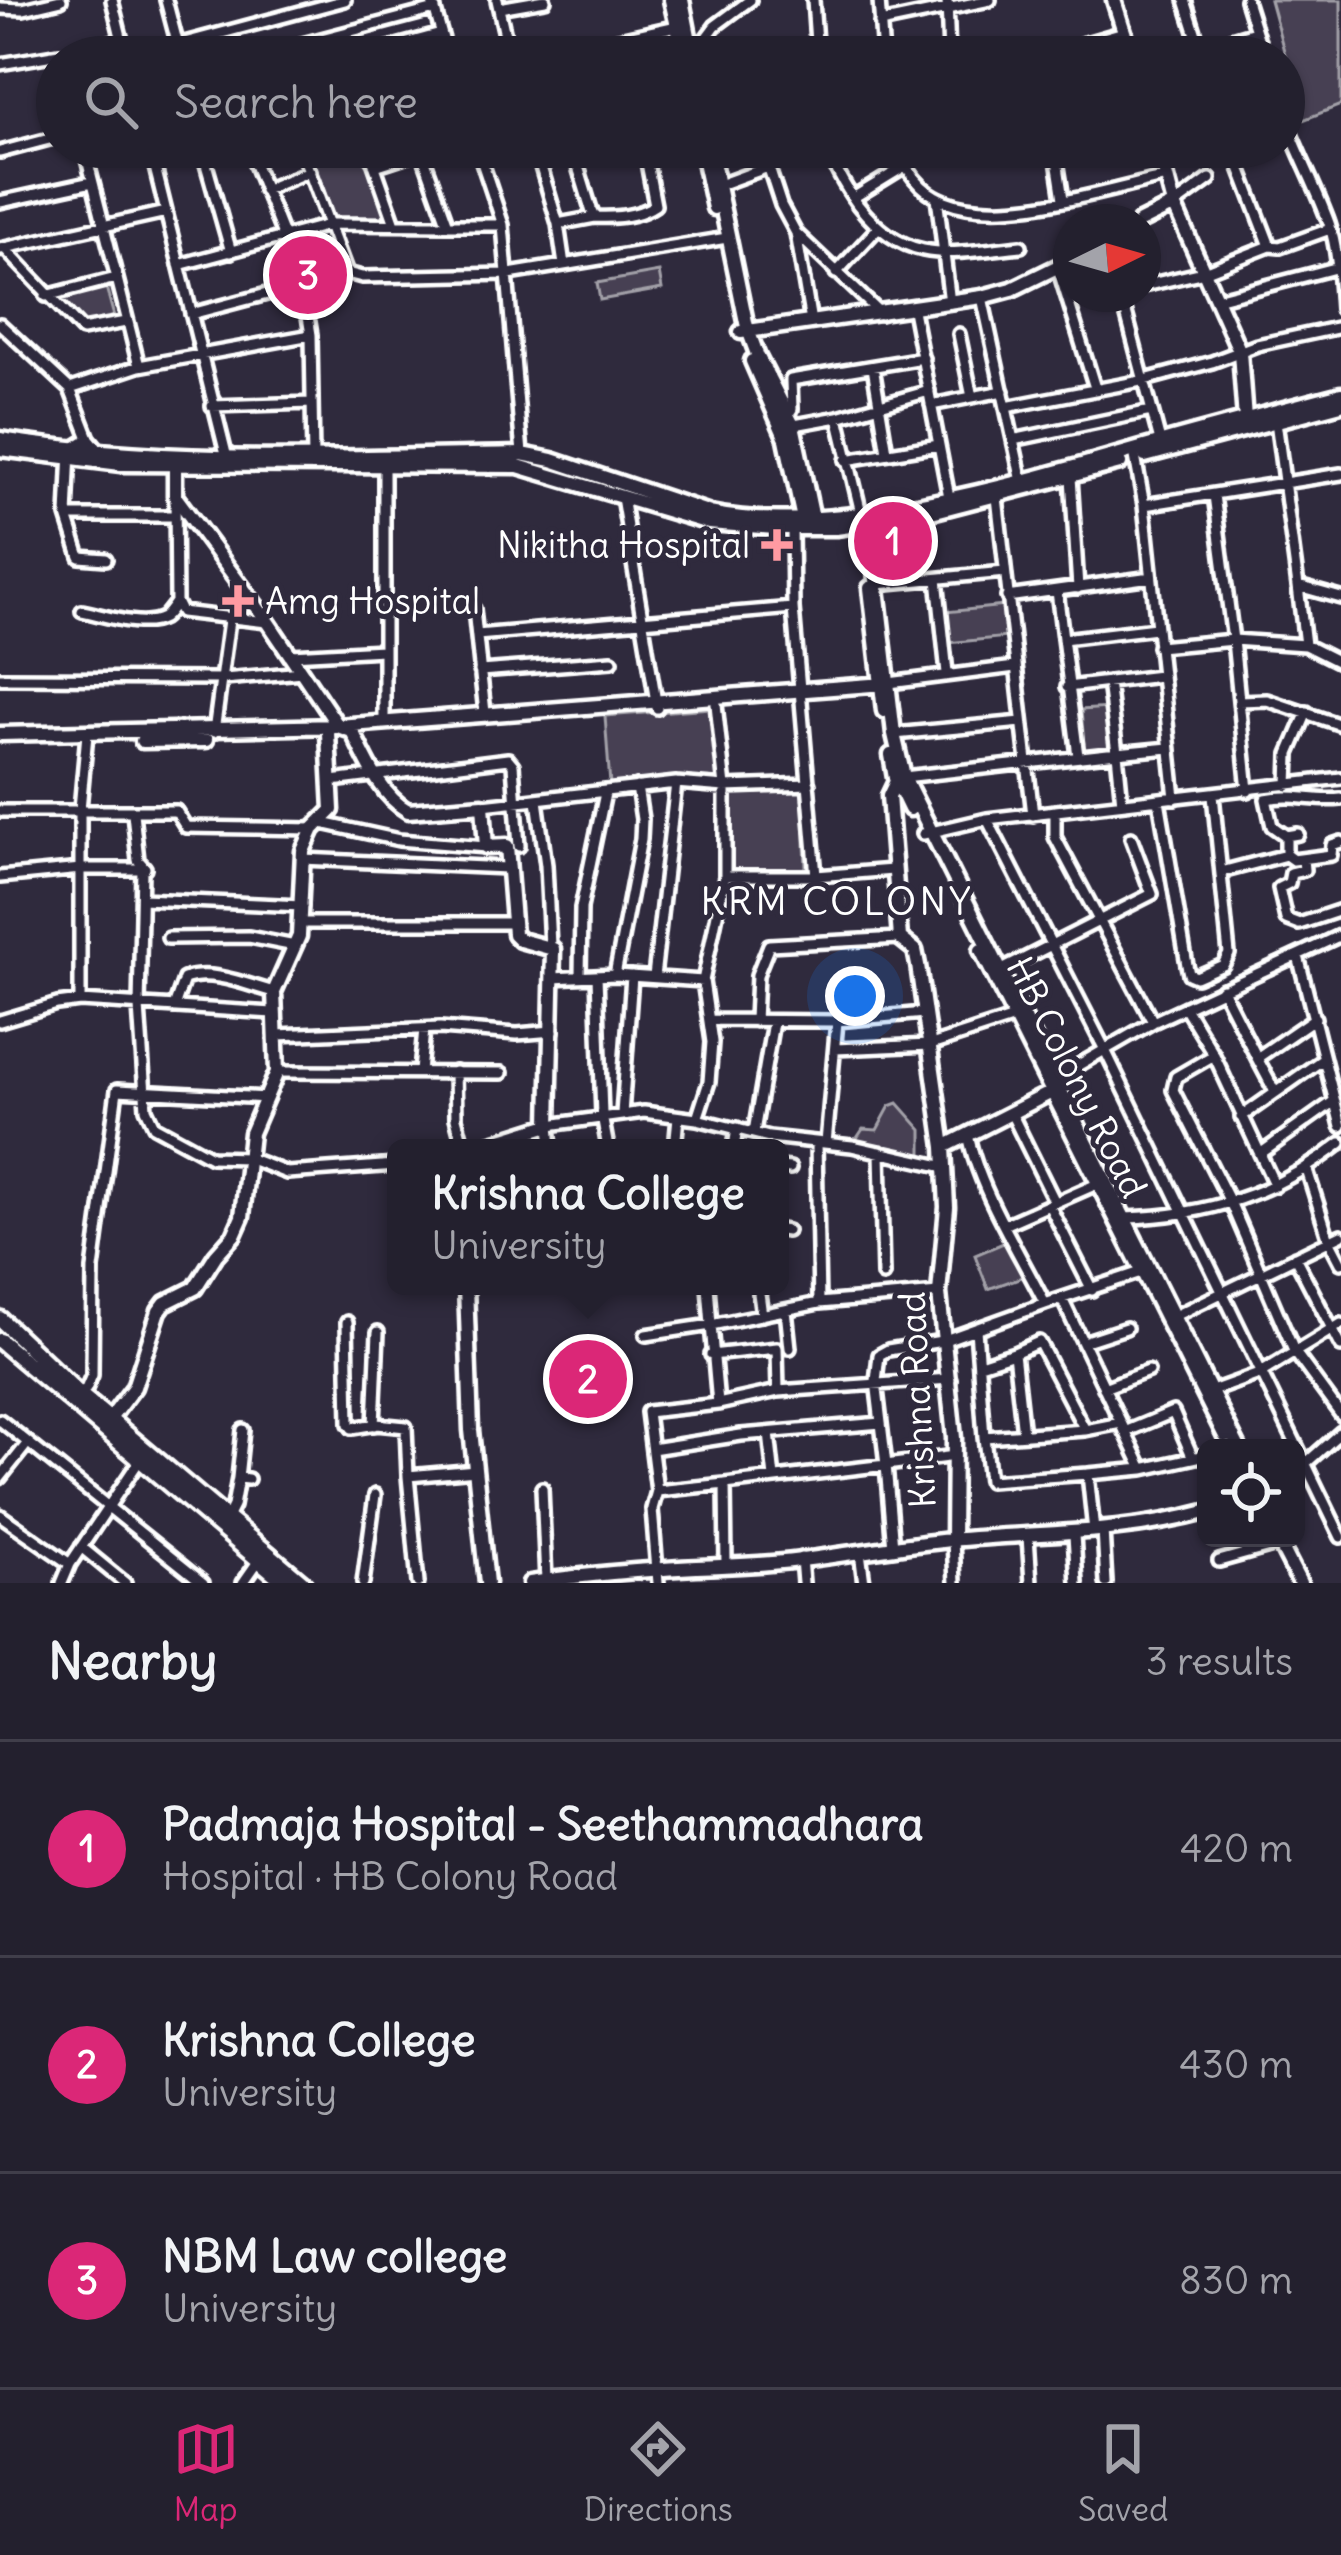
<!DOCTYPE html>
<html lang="en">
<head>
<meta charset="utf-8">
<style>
	:root { --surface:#23202e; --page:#2b2836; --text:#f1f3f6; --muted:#a3a3aa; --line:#403e4a; --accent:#db2777 }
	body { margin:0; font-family:Delius,sans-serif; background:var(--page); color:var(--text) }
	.controls { position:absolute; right:36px; bottom:36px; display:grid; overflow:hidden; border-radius:18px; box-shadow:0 3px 9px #0004 }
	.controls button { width:108px; height:108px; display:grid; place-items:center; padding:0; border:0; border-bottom:3px solid var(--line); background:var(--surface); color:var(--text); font:60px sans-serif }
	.compass { position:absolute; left:1053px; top:204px; width:108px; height:108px; border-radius:50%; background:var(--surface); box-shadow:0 3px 9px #0004; rotate:85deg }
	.you { position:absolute; left:855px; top:996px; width:42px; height:42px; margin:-30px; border:9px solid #fff; border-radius:50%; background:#1a73e8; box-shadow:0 0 0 18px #1a73e833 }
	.badge { display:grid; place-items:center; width:78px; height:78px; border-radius:50%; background:var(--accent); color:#fff; font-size:39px; font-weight:700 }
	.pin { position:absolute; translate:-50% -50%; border:6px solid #fff; box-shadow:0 3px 12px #0006 }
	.popup { position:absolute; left:387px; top:1139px; width:402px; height:156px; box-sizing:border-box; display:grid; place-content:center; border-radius:18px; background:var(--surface); filter:drop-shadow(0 3px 9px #0005); font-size:39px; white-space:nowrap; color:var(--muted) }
	.popup b { font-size:45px; color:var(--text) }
	.popup::after { content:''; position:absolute; left:50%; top:100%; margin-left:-24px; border:24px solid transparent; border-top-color:var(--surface) }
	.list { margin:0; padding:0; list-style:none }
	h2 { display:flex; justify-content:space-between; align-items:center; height:156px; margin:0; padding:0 48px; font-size:51px }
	h2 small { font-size:39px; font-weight:400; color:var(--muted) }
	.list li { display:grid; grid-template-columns:78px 1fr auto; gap:36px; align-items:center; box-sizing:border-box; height:216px; padding:0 48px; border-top:3px solid var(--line) }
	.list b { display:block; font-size:45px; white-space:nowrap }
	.list p { margin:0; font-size:39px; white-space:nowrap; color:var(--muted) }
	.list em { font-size:39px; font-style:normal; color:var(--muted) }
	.icon { flex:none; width:66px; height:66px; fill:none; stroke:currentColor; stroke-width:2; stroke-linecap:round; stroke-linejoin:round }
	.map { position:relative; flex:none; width:1341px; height:1583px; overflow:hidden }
	.search { position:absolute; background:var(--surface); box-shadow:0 3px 9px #0004; left:36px; right:36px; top:36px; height:132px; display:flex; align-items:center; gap:30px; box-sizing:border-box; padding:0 42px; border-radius:66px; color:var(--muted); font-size:45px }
	.sheet { height:804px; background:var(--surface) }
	nav { display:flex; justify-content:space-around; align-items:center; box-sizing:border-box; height:168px; border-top:3px solid var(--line); background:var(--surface); font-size:33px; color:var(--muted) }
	nav a { display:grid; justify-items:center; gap:6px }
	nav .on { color:var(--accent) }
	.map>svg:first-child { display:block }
</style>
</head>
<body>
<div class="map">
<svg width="1341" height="1583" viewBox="0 0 1341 1583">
	<rect width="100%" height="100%" fill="#2f2a3d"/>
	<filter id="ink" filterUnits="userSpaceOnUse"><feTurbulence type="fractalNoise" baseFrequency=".00833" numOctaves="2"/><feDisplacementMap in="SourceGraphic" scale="24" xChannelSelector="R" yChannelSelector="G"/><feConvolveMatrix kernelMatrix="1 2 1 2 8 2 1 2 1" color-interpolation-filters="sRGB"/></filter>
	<g filter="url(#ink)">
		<path fill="#464152" stroke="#a2a0a8" stroke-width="3" d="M1270,0H1341V105L1303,120Z
			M308,147H362L388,218H334Z
			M659,272L662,289L600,300L597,283Z
			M106,287L115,320L85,329L54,300Z
			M1005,606L1008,637L947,643L945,612Z
			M711,708L721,781L666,779L610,785L605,716Z
			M1109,708L1114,754L1085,756L1081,710Z
			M803,790L806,869L732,873L728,793Z
			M898,1103L922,1130V1156L855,1141L863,1129L877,1130L890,1106Z
			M1008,1241L1025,1276L988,1289L975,1255Z"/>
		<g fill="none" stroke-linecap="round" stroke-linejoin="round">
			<defs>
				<path id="street" d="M112,0L126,57
					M166,0L181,57
					M432,0L448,57
					M497,0L510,57
					M813,0L817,57
					M879,0L883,57
					M947,0L949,57
					M1185,0L1203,57
					M1246,0L1264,57
					M0,8L23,9L61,0
					M499,8L545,0
					M880,23L990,0
					M177,45L345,0
					M60,57L122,39
					M253,57L435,9
					M356,57L441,34
					M539,57L677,26
					M692,57L715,26L750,0
					M791,57L816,43
					M1037,57L1124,32
					M1171,57L1255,32
					M0,64L59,54
					M1284,116C1297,152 1316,187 1329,223C1338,250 1339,281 1341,309
					M84,147L139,366L311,335
					M150,147L228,462
					M248,147L303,285L311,335L313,460
					M368,147L395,224
					M420,147L448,225H503
					M477,147L503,225L522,454
					M535,147L558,224L564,265
					M572,147L591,209L595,217C614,218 639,216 655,205L644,147
					M762,147L781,205L796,233L881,314
					M828,147C834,169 845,187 858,205C906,267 952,253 1021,246
					M896,147C907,170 919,191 945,201C1004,225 1105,190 1167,177
					M1055,147L1063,199
					M1232,147L1270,246L1280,247L1330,229
					M202,150L231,252
					M0,152L57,137
					M154,164L212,147
					M375,166L421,151
					M719,185L768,167
					M264,190L310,171
					M937,197L950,303
					M853,198L905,166
					M0,202L92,182
					M1174,205L1210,179
					M558,224L595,217
					M796,233L811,322
					M0,249L166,212
					M6,250L82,330L126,322
					M179,265L332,224L448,225
					M1058,268L1095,388
					M347,273L362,277L509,274L727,238
					M836,273L877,229
					M1143,286L1204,272L1270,246
					M1121,294L1161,445
					M46,296L116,278
					M982,297L1023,486
					M1216,299L1339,267
					M913,310L949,497
					M191,314L347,273L300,147
					M0,324L70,389L89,438L98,449
					M959,334L972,397
					M873,367L887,452
					M70,389L139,366
					M931,405L1003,391
					M212,406L312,403
					M1006,407L1141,381L1212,362L1257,345L1341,327
					M788,415L792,409L791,380L923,358
					M838,417L861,513
					M1276,421L1298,586L1341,598
					M789,426L838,417L929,391
					M89,438L70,450L67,516L80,557L106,559
					M1013,440L1151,411
					M1134,451L1144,505L1175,798
					M846,460L939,445
					M1071,477L1078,588
					M1214,495L1233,640L1305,645
					M175,496L176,602L181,612L267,622
					M622,497L657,708
					M997,497L1033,815
					M1144,505L1341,474
					M67,516H175
					M937,579L947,673
					M877,584L1005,572
					M1298,586L1305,645L1341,663
					M1057,591L1078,756
					M1007,597L1151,577
					M474,609L485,713
					M82,611C103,615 143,629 163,618C166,616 174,605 176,602
					M477,635L793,608
					M1063,639L1156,628
					M1158,647L1233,640L1248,791
					M291,655L383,650
					M480,671L612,661
					M0,678L224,679L302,672
					M1108,682L1117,753L1169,748
					M889,683L1015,667
					M1067,687L1160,676
					M1239,701L1267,700L1341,725
					M716,704L725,787V876H816L793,608L792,528
					M384,722V465
					M214,732L229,620
					M894,734L1022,722
					M904,777L1117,753L1122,803
					M332,781L508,759L513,765L519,846
					M1288,786L1289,754L1307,712
					M537,800L546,865L550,946
					M1159,800L1187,965L1189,974L1196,977L1223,965L1229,954L1213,795
					M483,805L676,783L725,787L809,784
					M0,811H176L186,827L313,829
					M1055,812V837L1153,1022
					M133,813L138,860L145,868
					M987,819L1104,1048L1341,1537
					M322,823L399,840L486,847
					M923,834L987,819L1341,778
					M1298,834L1286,836V855L1293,860L1331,855L1332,845L1341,842
					M1286,836L1272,826L1266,799C1294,793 1313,802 1341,799
					M302,859L507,868
					M1303,859L1304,870L1291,873L1289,883L1279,888L1286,919L1299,924L1341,910
					M1221,872L1286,855
					M816,876L893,870
					M0,877L81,869H142L139,1007L146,1109L154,1126L211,1157L248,1158L287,1173L396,1165
					M142,899L302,906
					M301,923H510
					M168,938L249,937L295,946
					M1298,956L1341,1126
					M996,973L1152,894L1131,838
					M615,975L641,839L642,819L637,787
					M580,976L581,908L605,793
					M597,976L602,1115L608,1148
					M654,977L676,783
					M552,978L615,975L703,981
					M1222,989L1257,1058
					M80,1001V809L87,734
					M174,1007L184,979C212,969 247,985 274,992
					M1185,1007L1214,1055L1275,1186
					M710,1020L837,1021L924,1013
					M0,1021L57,1004L80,1001L273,1013
					M755,1021L757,975L769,945L900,938
					M277,1035L440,1028L517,1034L553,1031
					M835,1049L931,1045L1014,1018
					M1214,1055L1176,1077L1173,1090L1231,1204L1294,1351L1341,1415
					M277,1072L502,1073
					M420,1072L424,1029
					M455,1072L456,1118L464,1148
					M1051,1081L1153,1022L1341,935
					M1275,1092L1257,1058L1315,1018
					M1011,1113L1055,1202
					M622,1114L632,976
					M1241,1117L1322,1060
					M697,1119L709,1082L712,1042L703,981L725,876
					M754,1132L773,1022
					M816,1143L819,1303
					M826,1143L837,1021
					M551,1148L549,1125L644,1112L697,1119L769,1137L852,1146L945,1167
					M675,1148L678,1117
					M734,1148L737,1128
					M880,1152L883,1275
					M1260,1154L1333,1102
					M780,1167L790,1168
					M1307,1170L1329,1240L1341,1263
					M1049,1205L1092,1290
					M1125,1218C1206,1216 1277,1194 1341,1143
					M1006,1224L1097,1184
					M780,1230L787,1231
					M1295,1257L1341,1346
					M758,1286L762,1315
					M939,1293L819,1303L711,1325L718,1404L778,1391L950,1379
					M1062,1299L1143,1469L1088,1474
					M1045,1304L1147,1270
					M786,1310L790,1348
					M1168,1319L1341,1235
					M347,1322L349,1424L352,1428L376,1424L406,1427L408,1476
					M976,1329L984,1437
					M646,1335L711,1325L708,1286
					M1083,1342L1126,1328
					M711,1355L777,1348L778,1391
					M980,1364L1014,1353
					M1104,1388L1148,1371
					M1212,1391L1259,1374L1341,1324
					M78,1393L86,1389L92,1375L93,1269L117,1090L267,1098
					M0,1420L203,1583
					M374,1425L378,1332
					M1125,1432L1173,1412L1193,1458
					M769,1433L774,1478
					M1023,1434L1014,1353L1039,1342L1085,1430
					M652,1449L741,1435L881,1423
					M1143,1469L1206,1455
					M1296,1472L1341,1432
					M0,1478L27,1444
					M238,1478L243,1430
					M725,1484L886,1465L876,1381L879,1355L888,1350L942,1341L1045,1304C1020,1253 978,1189 968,1134
					M542,1488L546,1580
					M657,1491L647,1412L718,1404
					M0,1515L70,1564
					M227,1518L233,1506L238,1478L248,1479
					M1103,1530L1106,1583
					M1094,1531L1088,1474L989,1481L984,1437L1085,1430L1121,1423
					M1074,1535L1077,1583
					M1028,1536L1031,1583
					M953,1540L955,1583
					M81,1547L125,1583
					M893,1548L886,1465L955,1456
					M860,1552L864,1583
					M801,1558L803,1583
					M1219,1561L1280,1544
					M62,1583L70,1564L139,1461
					M243,1583L259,1560
					M363,1583L375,1495
					M418,1583L408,1476L476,1470
					M658,1583L652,1509L657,1491L725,1484L726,1564"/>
				<path id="secondary" d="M671,0L684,57
					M682,0L693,57
					M1114,0L1132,57
					M701,147L714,208
					M710,147L747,327L758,357L793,425L813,519
					M1174,205L1240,352L1245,420
					M1140,222L1174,205L1159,147
					M741,332L982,297L1012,289L1071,260
					M752,361L786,439L803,519
					M0,439C172,466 349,457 522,454L552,460L710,513C837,540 1037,478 1162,442C1222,425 1282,410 1341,394
					M0,449L121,464L518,466L709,523L775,528H836L912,517L1120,463
					M1145,456L1341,404
					M175,465V496L268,622L338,726L352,731C366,759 380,795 408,811L483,805L486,847L507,846L514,934L520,940L553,949L549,1125L476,1148
					M869,519L894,734L904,777L1239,1448
					M870,588L884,711
					M0,734L338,726L884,684
					M142,741L206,740
					M891,755L895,778L910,809
					M898,777L889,796L900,938L915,950L918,965L944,1147L947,1207L939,1293L954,1438L953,1540
					M981,950L1225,1436
					M944,1147L1050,1093
					M466,1286L471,1430L487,1583
					M110,1419L134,1387L159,1311L165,1303L195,1288L216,1255L234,1235L242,1217L251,1133L277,1072L274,992L299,936L303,851L313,829L332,810L328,733
					M1277,1538L1300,1583
					M530,1583C600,1572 671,1568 741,1565C811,1562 881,1547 951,1540C1038,1532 1120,1535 1206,1512"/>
				<path id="primary" d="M0,1319L78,1393L303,1583
					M0,1341L286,1583"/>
			</defs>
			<use href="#street" stroke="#fff" stroke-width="18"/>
			<use href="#secondary" stroke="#fff" stroke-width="21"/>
			<use href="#primary" stroke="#fff" stroke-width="22"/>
			<use href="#street" stroke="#2f2a3d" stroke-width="9"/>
			<use href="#secondary" stroke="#2f2a3d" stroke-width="12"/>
			<use href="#primary" stroke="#2f2a3d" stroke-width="14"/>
		</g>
	</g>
	<g fill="#ff9aa2" stroke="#2f2a3d" stroke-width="4.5">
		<path d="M771 527h12v12h12v12h-12v12h-12v-12h-12v-12h12z"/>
		<path d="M232 583h12v12h12v12h-12v12h-12v-12h-12v-12h12z"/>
	</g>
	<g text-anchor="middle" stroke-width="10" stroke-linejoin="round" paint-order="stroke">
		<g font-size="36" fill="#fff" stroke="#2f2a3d" text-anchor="end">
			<text x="750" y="558">Nikitha Hospital</text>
			<text x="265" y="614" text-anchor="start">Amg Hospital</text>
		</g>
		<g font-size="36" fill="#fff" stroke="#2f2a3d">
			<text transform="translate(1077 1077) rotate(63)" y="13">HB Colony Road</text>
			<text transform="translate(917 1400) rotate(-93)" y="13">Krishna Road</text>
		</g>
		<g font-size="39" letter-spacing="3" fill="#fff" stroke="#2f2a3d">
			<text x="837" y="915">KRM COLONY</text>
		</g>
	</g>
</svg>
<div class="controls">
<button><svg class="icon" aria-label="locate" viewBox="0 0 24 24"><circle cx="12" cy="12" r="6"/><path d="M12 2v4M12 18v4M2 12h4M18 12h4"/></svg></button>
</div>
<svg class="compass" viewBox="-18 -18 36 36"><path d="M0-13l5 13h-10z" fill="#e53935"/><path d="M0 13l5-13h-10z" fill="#a3a3aa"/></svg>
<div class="you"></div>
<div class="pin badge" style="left:893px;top:541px">1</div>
<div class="pin badge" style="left:588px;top:1379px">2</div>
<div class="popup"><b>Krishna College</b>University</div>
<div class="pin badge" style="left:308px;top:275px">3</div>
<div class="search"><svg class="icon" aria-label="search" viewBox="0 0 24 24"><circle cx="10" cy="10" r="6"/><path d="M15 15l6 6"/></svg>Search here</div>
</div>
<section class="sheet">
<h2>Nearby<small>3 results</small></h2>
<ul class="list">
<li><span class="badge">1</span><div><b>Padmaja Hospital - Seethammadhara</b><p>Hospital · HB Colony Road</p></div><em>420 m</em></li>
<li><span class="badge">2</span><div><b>Krishna College</b><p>University</p></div><em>430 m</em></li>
<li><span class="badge">3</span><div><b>NBM Law college</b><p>University</p></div><em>830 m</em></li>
</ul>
</section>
<nav>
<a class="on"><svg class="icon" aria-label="map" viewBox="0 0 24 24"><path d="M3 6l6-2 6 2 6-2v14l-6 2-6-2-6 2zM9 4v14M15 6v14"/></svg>Map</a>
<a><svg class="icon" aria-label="directions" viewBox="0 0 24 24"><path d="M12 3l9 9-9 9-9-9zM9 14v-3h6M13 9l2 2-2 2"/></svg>Directions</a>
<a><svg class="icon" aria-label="saved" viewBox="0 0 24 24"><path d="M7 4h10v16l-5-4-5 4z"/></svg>Saved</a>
</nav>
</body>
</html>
